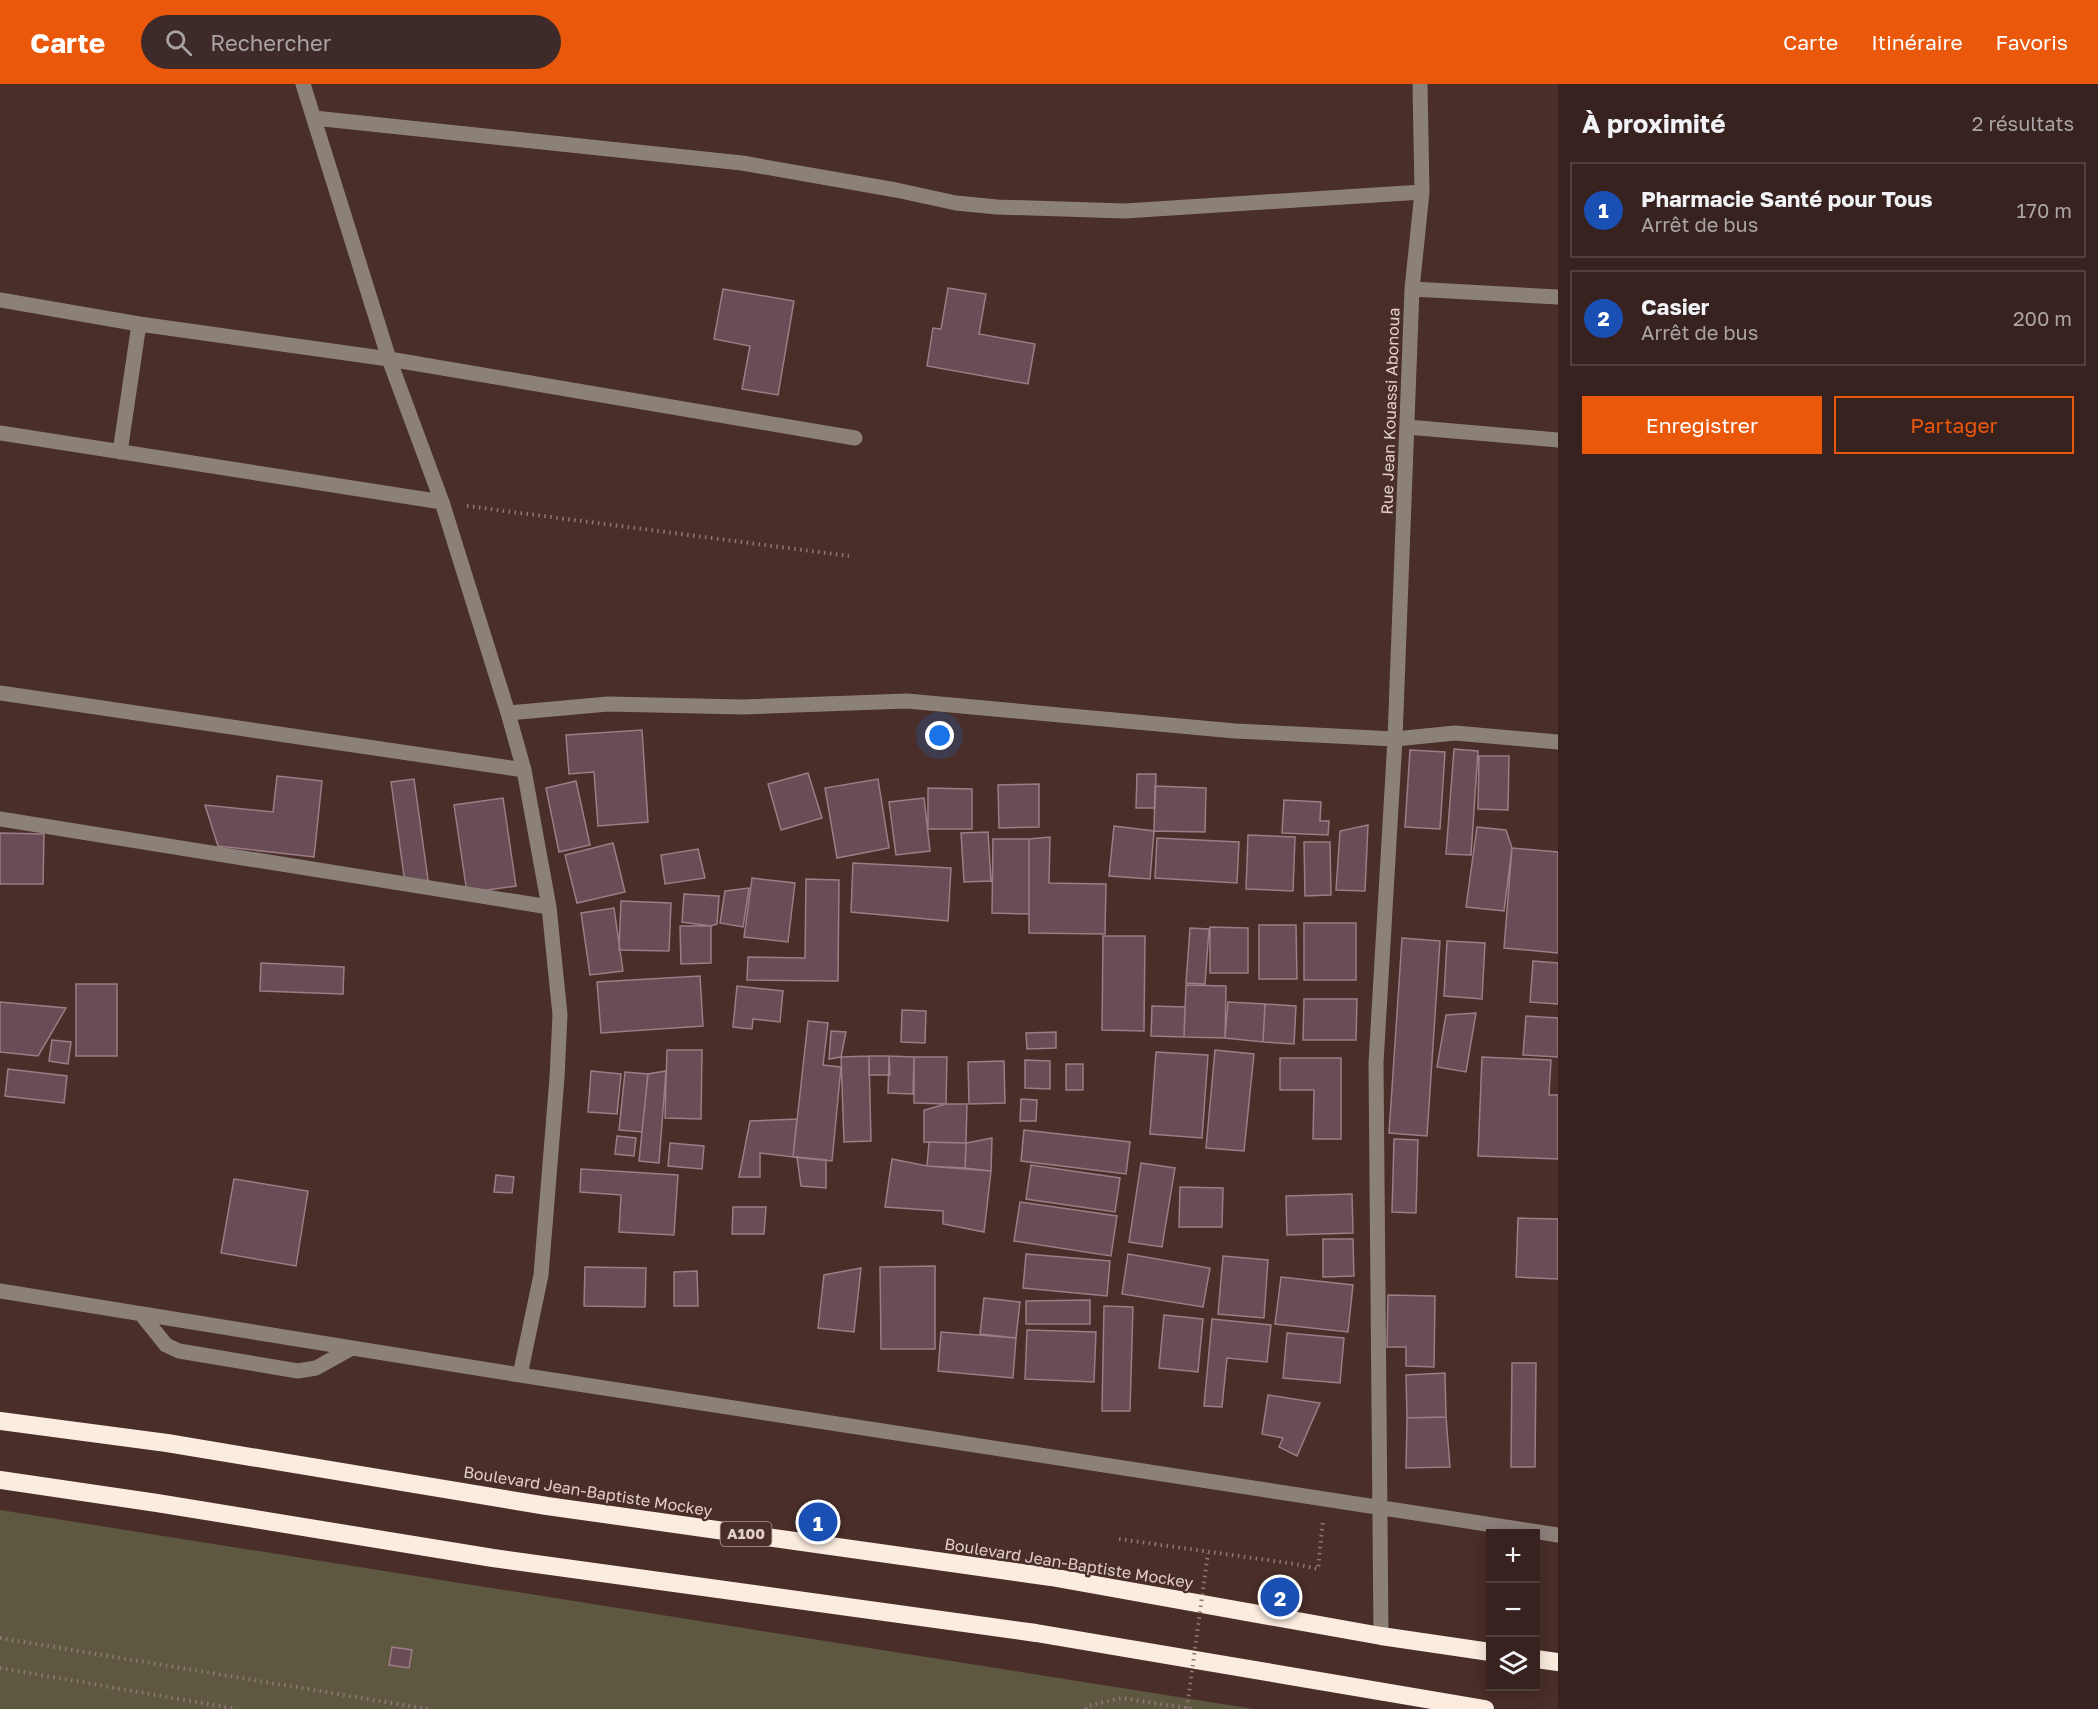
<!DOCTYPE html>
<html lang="fr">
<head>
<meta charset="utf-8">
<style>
	:root { --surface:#37221f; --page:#3e2a28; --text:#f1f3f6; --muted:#aaa4a4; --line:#513f3d; --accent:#ea580c }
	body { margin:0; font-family:"Golos Text",sans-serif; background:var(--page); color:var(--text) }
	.controls { position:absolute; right:18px; bottom:18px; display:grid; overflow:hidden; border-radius:0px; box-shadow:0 3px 15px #0003 }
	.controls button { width:54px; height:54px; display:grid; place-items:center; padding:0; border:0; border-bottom:2px solid var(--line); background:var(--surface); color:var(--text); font:30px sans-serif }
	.you { position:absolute; left:940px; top:652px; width:21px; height:21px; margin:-15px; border:4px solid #fff; border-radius:50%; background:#1a73e8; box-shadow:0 0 0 9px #1a73e833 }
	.badge { display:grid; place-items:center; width:39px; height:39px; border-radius:50%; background:var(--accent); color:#fff; font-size:20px; font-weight:700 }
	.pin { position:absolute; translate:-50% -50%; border:3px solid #fff; box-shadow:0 2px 6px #0006 }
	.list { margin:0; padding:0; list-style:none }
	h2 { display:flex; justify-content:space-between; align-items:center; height:78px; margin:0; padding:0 24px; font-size:26px }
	h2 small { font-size:20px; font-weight:400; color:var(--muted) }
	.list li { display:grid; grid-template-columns:39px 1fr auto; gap:18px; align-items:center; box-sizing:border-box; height:96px; margin:0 12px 12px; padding:0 12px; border:2px solid var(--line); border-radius:0px }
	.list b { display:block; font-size:22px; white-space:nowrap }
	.list p { margin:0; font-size:20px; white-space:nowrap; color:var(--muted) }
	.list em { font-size:20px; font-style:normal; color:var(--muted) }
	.actions { display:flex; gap:12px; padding:18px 24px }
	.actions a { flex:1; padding:14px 0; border:2px solid var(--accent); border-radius:0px; text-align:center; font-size:21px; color:var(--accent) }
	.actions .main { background:var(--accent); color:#fff }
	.icon { flex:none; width:33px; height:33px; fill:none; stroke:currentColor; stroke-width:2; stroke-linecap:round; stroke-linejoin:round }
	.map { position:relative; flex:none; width:1558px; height:1625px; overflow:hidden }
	header { display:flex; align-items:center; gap:36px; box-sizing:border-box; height:84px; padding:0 30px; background:var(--accent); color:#fff }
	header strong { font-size:28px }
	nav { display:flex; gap:33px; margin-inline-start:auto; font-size:21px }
	.search { width:420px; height:54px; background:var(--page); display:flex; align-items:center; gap:15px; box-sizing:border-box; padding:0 21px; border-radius:33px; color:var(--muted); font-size:22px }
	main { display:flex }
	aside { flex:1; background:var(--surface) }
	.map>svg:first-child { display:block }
</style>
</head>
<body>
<header>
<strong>Carte</strong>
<div class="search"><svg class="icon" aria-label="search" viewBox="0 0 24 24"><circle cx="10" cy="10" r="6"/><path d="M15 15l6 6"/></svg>Rechercher</div>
<nav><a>Carte</a><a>Itinéraire</a><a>Favoris</a></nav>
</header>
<main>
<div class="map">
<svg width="1558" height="1625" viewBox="0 0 1558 1625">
	<rect width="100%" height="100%" fill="#492e29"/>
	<path fill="#5f5840" d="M0,1426L1254,1625H0Z"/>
	<path fill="#694d56" stroke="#9c7c86" stroke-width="1.5" d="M948,204L986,210L979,250L1035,260L1028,300L927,282L933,244L941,245Z
		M723,205L794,217L778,311L742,305L750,262L714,255Z
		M642,646L648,738L598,742L594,688L569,690L566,651Z
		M1454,665L1478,667L1471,771L1446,770Z
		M1410,666L1445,668L1440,745L1405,743Z
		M1479,672H1509L1508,726L1478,725Z
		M808,689L822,734L781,746L768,700Z
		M1137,690H1156L1155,724H1136Z
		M277,692L322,697L314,773L218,762L205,721L273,728Z
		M414,695L429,803L405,799L391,698Z
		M878,695L889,764L837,774L825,704Z
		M576,697L590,761L559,768L546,704Z
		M1039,700V743L999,744L998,701Z
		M1155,702L1206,704L1205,748L1154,747Z
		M928,704L972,705V745H928Z
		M503,714L516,802L467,809L454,721Z
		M924,714L930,767L896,771L889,718Z
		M1284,716L1321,718L1320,737H1329L1328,751L1282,749Z
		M1368,741L1365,807L1336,806L1340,747Z
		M1114,742L1154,747L1150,795L1109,792Z
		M1477,743L1506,746L1512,764L1504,827L1466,823Z
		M988,748L991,797L964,798L961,749Z
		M0,749L44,750L43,800H0Z
		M1248,751L1295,753L1293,807L1246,805Z
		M1050,753L1049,799L1106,800L1105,850L1029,849V755Z
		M1157,754L1239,758L1237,799L1155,794Z
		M993,755H1029V830L992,829Z
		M1304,758H1330L1331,811L1305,812Z
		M613,759L625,808L577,819L565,771Z
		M1512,764L1558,768V869L1504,864Z
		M698,765L705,794L665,800L661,771Z
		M853,779L951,784L948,837L851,828Z
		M752,794L795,799L788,858L744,853Z
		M806,795L839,796L838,897L747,896L748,873L805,874Z
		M749,804L743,843L720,839L725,807Z
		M684,810L719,812L717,840L711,842L682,838Z
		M621,817L671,819L669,867L619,866Z
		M614,824L623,887L590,891L581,829Z
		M1304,839H1356V896H1304Z
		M1259,841H1296L1297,895H1259Z
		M680,842H711V879L681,880Z
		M1210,843L1248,844V889H1210Z
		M1190,844L1209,845L1205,900L1186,899Z
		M1103,852H1145L1144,947L1102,946Z
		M1402,854L1440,857L1427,1052L1389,1049Z
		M1447,857L1485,859L1482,915L1444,912Z
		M1533,877L1558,879V920L1530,918Z
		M261,879L344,883L343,910L260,907Z
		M700,892L703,942L601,949L597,898Z
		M76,900H117V972H76Z
		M1186,901L1226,902L1225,954L1184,953Z
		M737,902L783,907L780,938L753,935L752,945L733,943Z
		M1304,915H1357L1356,956H1303Z
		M0,918L66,924L38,972L0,968Z
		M1228,918L1265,920L1263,958L1225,954Z
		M1265,920L1296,922L1294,960L1263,958Z
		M1152,922L1185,923L1184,953L1151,952Z
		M902,926L926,927L925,959L901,958Z
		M1476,929L1466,988L1437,983L1446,931Z
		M1526,932L1558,934V973L1523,971Z
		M808,937L828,939L823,981L841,983L832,1077L793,1073Z
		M831,947L846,948L841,973L829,975Z
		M1056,948V964L1027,965L1026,949Z
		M52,956L71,958L68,980L49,977Z
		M667,966H702L701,1035L665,1034Z
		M1215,966L1254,970L1244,1067L1206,1064Z
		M1156,968L1208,971L1202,1054L1150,1050Z
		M869,972H889L890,991H869Z
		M869,972L871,1057L844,1058L841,973Z
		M889,972L914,973L913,1010L888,1009Z
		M914,973H947L946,1020L914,1019Z
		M1482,973L1551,976L1549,1011H1558V1075L1478,1072Z
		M1280,974H1341V1055H1313L1314,1006H1280Z
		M1025,976L1050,977V1005L1025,1004Z
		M1004,977L1005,1019L969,1020L968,978Z
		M1066,980H1083V1006H1066Z
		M8,985L67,992L64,1019L5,1012Z
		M591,987L621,990L617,1030L588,1028Z
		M666,987L659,1079L639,1077L648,990Z
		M625,988L648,990L642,1048L619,1046Z
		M1021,1015L1037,1016L1036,1037H1020Z
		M946,1020H967L966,1059L924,1058V1026Z
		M797,1035L793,1073L760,1069V1093H739L750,1037Z
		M1024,1046L1130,1058L1126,1090L1021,1077Z
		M617,1052L636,1054L634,1072L615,1070Z
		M992,1054L991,1087L965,1084L966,1059Z
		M1394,1055L1418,1056L1416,1129L1392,1128Z
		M929,1058L966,1059L965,1084L927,1082Z
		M670,1059L704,1062L702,1085L668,1082Z
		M797,1073L826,1076V1104L801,1102Z
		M892,1075L927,1082L991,1087L984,1148L943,1140V1127L885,1123Z
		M1141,1079L1175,1084L1162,1163L1129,1158Z
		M1031,1081L1120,1094L1115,1128L1026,1115Z
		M581,1085L678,1091L674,1151L619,1148L621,1111L580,1108Z
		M496,1091L514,1093L512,1109L494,1108Z
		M234,1095L308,1107L296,1182L221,1169Z
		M1180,1103L1223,1104L1222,1143H1179Z
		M1352,1110L1353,1149L1287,1151L1286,1112Z
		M1020,1118L1117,1132L1111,1172L1014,1157Z
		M733,1123H766L764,1150H732Z
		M1518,1134L1558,1135V1195L1516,1193Z
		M1323,1155H1353L1354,1192L1323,1193Z
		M1026,1170L1110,1177L1107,1212L1023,1204Z
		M1128,1170L1210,1184L1203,1223L1122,1210Z
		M1223,1172L1268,1176L1264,1234L1218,1230Z
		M935,1182V1265H881L880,1183Z
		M585,1183L646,1184L645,1223L584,1222Z
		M861,1184L854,1248L818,1244L824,1191Z
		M697,1187L698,1222H674V1188Z
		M1281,1193L1353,1201L1348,1248L1275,1240Z
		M1388,1211L1435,1212L1434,1283L1406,1282V1263H1387Z
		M984,1214L1020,1218L1016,1254L980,1250Z
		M1090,1216V1240H1026V1217Z
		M1104,1222L1133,1223L1130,1327H1102Z
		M1164,1231L1203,1235L1198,1288L1159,1284Z
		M1212,1235L1271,1241L1267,1278L1227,1274L1222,1323L1204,1322Z
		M1027,1246L1096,1248L1094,1298L1025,1295Z
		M941,1248L1016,1254L1013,1294L938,1287Z
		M1287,1249L1344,1254L1340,1299L1283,1294Z
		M1512,1279H1536L1535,1383H1511Z
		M1445,1289L1446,1333L1407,1334L1406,1291Z
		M1268,1311L1320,1319L1297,1372L1279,1363L1283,1354L1262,1350Z
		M1446,1333L1450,1383L1406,1384L1407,1334Z
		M392,1563L412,1566L409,1584L389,1581Z"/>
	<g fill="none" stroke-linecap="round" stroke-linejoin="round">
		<path stroke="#907975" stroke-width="4" stroke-dasharray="1.5 4.5" stroke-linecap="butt" d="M467,422L849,472
			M1119,1455L1295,1480L1318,1485L1323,1436
			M0,1554L428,1625
			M0,1584L237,1625
			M1086,1625L1087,1622L1122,1614L1193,1625"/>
		<path stroke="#8c8179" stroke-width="15" d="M303,0L389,275L442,418L508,629L524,686L549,823L560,931L557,994L541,1191L520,1291
			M314,34L742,79L896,106L956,119L997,123L1125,127L1422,108
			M1412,205L1558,213
			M0,216L139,240L389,275L855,354
			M1407,343L1558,356
			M0,349L442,418
			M120,368L139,240
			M0,609L524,686
			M508,629L608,620L743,623L907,617L1235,647L1395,655L1455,649L1558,658
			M0,735L549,823
			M0,1207L520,1291L1558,1451
			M141,1230L166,1261L179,1267L298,1287L316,1284L352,1264
			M1381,1552L1376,979L1395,655L1412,205L1422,108L1420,0"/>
		<path stroke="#fcece0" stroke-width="18" d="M0,1337L167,1359L547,1422L1051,1493L1381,1552L1490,1568
			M0,1396L157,1419L493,1474L1036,1549L1485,1625
			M1536,1575L1558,1578"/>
		<path stroke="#907975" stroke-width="4" stroke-dasharray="1.5 4.5" stroke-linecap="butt" d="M1187,1624L1208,1469"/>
	</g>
	<g text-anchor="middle" stroke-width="4.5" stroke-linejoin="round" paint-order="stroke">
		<rect fill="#492e29" stroke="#b49f9b" stroke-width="1.5" x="720.5" y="1438" width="51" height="24" rx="4.5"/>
		<g font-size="15" font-weight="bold" fill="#e2cfcc">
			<text x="746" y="1455">A100</text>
		</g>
		<g font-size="16" fill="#e2cfcc" stroke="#492e29">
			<text transform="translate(1390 327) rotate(-88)" y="6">Rue Jean Kouassi Abonoua</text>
			<text transform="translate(588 1407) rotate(9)" y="6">Boulevard Jean-Baptiste Mockey</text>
			<text transform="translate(1069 1479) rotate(9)" y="6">Boulevard Jean-Baptiste Mockey</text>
		</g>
	</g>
</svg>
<div class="controls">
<button>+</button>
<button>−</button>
<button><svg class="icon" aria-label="layers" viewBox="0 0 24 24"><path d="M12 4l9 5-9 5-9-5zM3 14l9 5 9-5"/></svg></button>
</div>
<div class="you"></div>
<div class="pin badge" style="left:818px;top:1438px;background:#1a4fb4">1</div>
<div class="pin badge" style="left:1280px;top:1513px;background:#1a4fb4">2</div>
</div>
<aside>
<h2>À proximité<small>2 résultats</small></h2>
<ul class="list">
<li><span class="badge" style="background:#1a4fb4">1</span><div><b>Pharmacie Santé pour Tous</b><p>Arrêt de bus</p></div><em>170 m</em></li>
<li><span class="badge" style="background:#1a4fb4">2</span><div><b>Casier</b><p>Arrêt de bus</p></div><em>200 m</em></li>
</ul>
<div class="actions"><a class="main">Enregistrer</a><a>Partager</a></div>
</aside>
</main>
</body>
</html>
